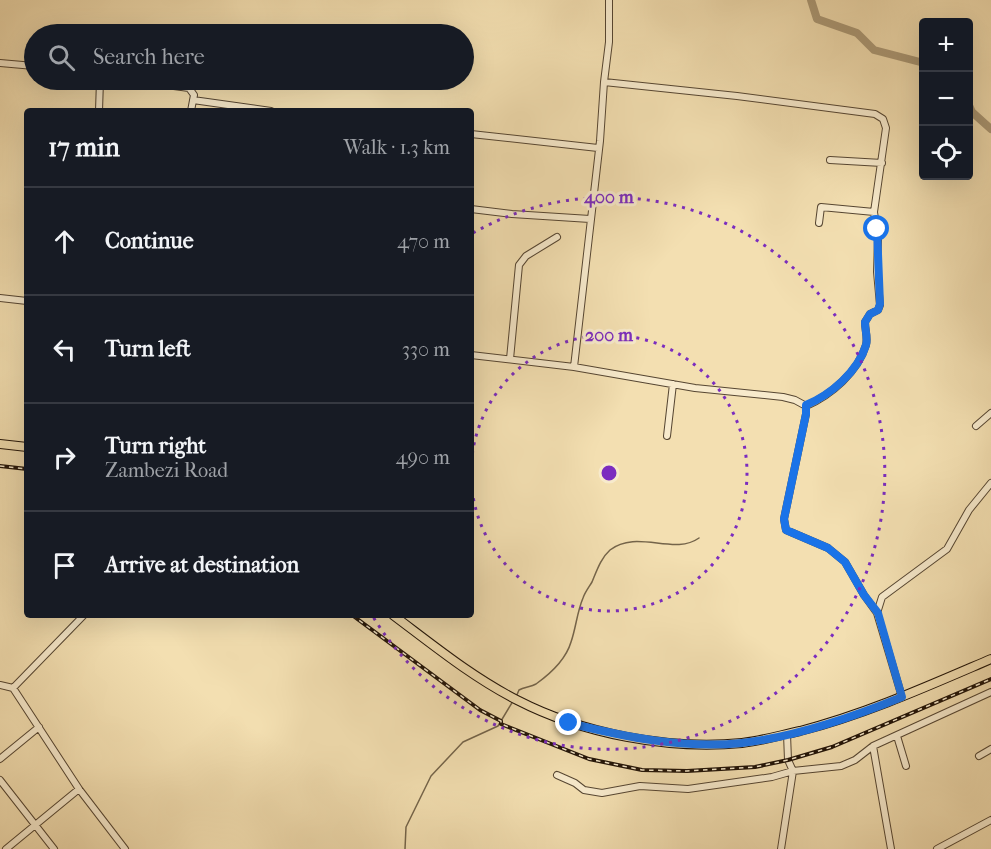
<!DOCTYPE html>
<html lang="en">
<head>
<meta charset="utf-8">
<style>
	:root { --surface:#171b24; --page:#20242c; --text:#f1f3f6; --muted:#9ea1a6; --line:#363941 }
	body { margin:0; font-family:"IM FELL French Canon",serif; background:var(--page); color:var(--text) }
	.controls { position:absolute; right:18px; top:18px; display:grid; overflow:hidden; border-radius:6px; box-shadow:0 6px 24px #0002 }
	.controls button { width:54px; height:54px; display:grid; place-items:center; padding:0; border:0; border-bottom:2px solid var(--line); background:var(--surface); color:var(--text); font:30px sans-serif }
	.stop { position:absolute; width:18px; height:18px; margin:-14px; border:4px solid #1a73e8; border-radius:50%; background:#fff }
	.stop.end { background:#1a73e8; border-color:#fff; box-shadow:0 2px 6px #0008 }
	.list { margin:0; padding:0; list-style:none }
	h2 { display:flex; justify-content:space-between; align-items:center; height:78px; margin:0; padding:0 24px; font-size:26px }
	h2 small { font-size:20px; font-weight:400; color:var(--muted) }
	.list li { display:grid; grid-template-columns:39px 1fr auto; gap:18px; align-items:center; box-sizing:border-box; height:108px; padding:0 24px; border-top:2px solid var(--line) }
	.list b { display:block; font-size:22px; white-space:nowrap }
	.list p { margin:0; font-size:20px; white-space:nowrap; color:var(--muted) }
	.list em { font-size:20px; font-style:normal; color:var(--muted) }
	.icon { flex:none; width:33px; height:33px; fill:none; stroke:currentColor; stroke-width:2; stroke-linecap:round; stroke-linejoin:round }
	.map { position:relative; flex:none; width:991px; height:849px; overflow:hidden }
	.search { position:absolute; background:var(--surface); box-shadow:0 6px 24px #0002; left:24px; top:24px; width:450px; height:66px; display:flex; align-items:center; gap:15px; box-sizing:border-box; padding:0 21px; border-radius:33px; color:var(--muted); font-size:22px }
	.panel { position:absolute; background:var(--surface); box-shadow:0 6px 24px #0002; left:24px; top:108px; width:450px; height:510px; border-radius:6px }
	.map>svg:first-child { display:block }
</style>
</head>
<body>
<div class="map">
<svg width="991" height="849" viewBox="0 0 991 849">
	<rect width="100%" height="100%" fill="#f3dfb1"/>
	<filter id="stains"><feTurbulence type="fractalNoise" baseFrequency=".00333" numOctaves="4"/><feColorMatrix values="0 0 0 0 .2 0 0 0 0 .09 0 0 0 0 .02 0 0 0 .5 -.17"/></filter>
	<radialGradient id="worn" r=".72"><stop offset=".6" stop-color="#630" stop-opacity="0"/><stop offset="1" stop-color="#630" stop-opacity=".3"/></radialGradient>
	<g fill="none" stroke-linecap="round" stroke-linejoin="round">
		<path stroke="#74644a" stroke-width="1.5" d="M516,697L519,690C524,687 531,687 536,684C550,674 566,659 571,642C576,628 577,612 583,598C585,592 589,587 592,582C597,570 601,558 610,550C637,529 674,556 699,538
			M405,849L406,827L431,776L463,742L498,726L513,701"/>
		<path stroke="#ac9a77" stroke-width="8" d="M811,0L817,19L857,33L874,50L924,63
			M968,103L972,112L991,129"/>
		<defs>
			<path id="minor" d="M0,63L34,66
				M128,80L189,88L194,95L191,111
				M604,82L609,42V0
				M193,100L271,111
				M99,111L100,80
				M471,134L598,148
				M830,160L882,163
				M471,209L512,214L590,219
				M819,223L821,207L874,212
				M0,298L27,301
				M471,355L574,367L695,388L783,397L795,400L806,406V414L784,519L786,530L828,548L845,562L864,595L877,613L902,697
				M510,359L519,265L526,256L557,237
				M574,367L600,141L604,82L737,96L875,114L883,119L886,128L874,212L878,239L877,272L880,305L878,310L870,314L865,322C865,330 868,338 866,345C858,372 831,395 806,406
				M976,426L991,413
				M667,436L673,384
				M877,613L882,597L947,549L969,510L991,483
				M0,685L13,688L79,789L125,849
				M13,688L84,615
				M897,736L906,766
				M873,746L891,849
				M979,756L991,749
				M0,759L39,727
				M557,775L575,783L584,790L602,793L640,786L688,789L772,777L793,771L841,766L855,760L873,746L991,692
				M0,780L54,849
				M6,849L79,789
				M781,849L793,771L788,760L787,734
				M937,849L991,820"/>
			<path id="major" d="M0,444L27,447
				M393,615C433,645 472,677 517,700C583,734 668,750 742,743C761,741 781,735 800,731C866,714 928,686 991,659"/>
		</defs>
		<use href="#minor" stroke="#564632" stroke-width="8"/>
		<use href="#major" stroke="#211307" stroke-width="10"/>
		<use href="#minor" stroke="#f7eacc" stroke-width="6"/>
		<use href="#major" stroke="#f3dfb1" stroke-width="8"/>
		<defs>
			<path id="rail" d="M0,466L27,469
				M352,615L480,710L501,721V724L589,759L642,770L687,771L755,767L788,760L832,747L991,679"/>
		</defs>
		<use href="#rail" stroke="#211307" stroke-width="4"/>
		<use href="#rail" stroke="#f7eacc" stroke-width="1.5" stroke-dasharray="4.5" stroke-linecap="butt"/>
	</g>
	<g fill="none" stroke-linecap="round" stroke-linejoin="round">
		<path stroke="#1a73e8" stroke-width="8" d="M569,723C625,737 684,749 742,743C795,737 853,717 902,697L878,613L864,595L845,562L828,548L786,530L784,519L806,414V405C830,395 858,372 866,345C868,338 865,330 865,322L870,314L878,310L880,304L877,229"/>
	</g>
	<g fill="none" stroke="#7b2cbf" stroke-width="3" stroke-dasharray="3 6">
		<path d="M471 472A138 138 0 1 1 471 474"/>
		<path d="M473 233A276 276 0 1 1 372 615"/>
	</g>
	<circle cx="609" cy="473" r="9" fill="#7b2cbf" stroke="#f7eacc" stroke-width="3"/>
	<g font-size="18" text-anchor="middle" font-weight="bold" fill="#7b2cbf" stroke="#f7eacc" stroke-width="6" stroke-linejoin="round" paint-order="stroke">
		<text x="609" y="203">400 m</text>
		<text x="609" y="341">200 m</text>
	</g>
	<rect width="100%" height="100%" filter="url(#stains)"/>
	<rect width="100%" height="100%" fill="url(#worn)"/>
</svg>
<div class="controls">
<button>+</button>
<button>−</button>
<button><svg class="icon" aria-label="locate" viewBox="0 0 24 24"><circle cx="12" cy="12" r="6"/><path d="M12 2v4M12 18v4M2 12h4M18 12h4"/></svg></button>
</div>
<div class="stop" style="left:877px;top:229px"></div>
<div class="stop end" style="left:569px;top:723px"></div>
<div class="search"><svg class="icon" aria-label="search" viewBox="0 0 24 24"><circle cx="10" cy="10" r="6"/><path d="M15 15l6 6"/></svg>Search here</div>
<section class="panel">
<h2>17 min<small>Walk · 1.3 km</small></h2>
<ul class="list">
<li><svg class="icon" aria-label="ahead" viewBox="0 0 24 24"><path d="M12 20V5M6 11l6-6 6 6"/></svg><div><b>Continue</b></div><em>470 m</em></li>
<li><svg class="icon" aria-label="left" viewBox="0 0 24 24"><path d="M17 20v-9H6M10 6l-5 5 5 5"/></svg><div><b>Turn left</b></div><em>330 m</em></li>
<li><svg class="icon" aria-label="right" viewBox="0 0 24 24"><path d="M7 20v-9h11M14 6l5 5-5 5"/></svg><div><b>Turn right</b><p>Zambezi Road</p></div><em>490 m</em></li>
<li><svg class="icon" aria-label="arrive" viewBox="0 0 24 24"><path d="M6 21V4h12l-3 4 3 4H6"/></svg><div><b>Arrive at destination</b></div></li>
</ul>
</section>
</div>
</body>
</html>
